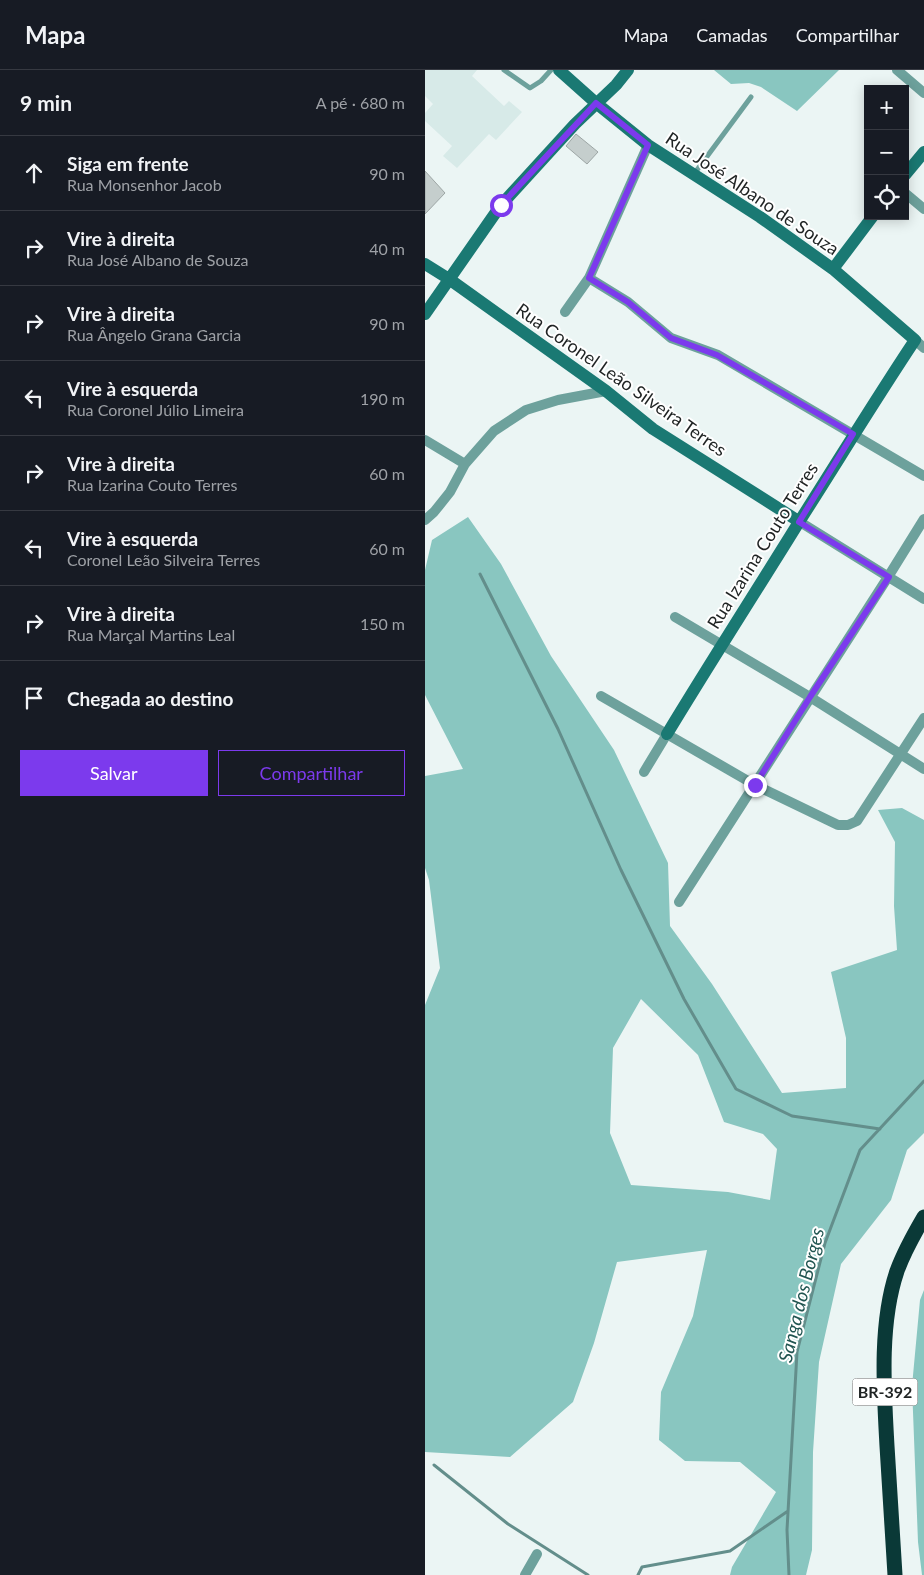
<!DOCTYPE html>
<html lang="pt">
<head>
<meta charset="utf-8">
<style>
	:root { --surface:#171b24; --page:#242831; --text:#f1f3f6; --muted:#9ea1a6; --line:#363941; --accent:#7c3aed }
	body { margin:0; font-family:Lato,sans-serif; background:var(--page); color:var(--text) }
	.controls { position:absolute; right:15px; top:15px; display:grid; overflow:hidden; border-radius:0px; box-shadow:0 2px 12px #0003 }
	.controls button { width:45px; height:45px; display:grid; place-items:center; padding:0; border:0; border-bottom:1px solid var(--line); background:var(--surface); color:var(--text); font:25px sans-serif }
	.stop { position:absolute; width:15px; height:15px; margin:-11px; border:4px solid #7c3aed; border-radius:50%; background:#fff }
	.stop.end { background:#7c3aed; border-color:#fff; box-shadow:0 1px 5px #0008 }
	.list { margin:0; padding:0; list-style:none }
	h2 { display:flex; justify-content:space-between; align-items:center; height:65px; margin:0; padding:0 20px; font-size:21px }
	h2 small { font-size:16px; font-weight:400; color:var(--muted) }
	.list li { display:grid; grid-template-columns:32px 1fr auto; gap:15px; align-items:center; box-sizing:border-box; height:75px; padding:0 20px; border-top:1px solid var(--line) }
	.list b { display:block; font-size:19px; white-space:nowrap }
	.list p { margin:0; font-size:16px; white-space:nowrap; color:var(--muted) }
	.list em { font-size:16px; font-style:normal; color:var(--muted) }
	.actions { display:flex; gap:10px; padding:15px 20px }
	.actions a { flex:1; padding:11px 0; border:1px solid var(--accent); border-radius:0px; text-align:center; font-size:18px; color:var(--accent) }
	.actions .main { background:var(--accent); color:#fff }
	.icon { flex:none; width:28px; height:28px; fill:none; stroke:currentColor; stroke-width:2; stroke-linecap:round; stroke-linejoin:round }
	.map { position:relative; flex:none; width:499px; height:1505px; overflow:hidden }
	header { display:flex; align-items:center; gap:30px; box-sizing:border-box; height:70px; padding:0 25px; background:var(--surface); border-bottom:1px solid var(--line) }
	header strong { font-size:24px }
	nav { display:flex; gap:28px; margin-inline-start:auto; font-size:18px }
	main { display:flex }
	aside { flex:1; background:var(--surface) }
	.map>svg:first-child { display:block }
</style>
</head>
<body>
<header>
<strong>Mapa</strong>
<nav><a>Mapa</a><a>Camadas</a><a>Compartilhar</a></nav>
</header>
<main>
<aside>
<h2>9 min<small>A pé · 680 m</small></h2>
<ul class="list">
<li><svg class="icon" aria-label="ahead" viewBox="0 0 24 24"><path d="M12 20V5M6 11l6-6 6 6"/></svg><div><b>Siga em frente</b><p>Rua Monsenhor Jacob</p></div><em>90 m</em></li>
<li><svg class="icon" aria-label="right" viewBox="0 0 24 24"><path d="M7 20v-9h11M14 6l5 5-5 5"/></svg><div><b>Vire à direita</b><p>Rua José Albano de Souza</p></div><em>40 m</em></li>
<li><svg class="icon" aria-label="right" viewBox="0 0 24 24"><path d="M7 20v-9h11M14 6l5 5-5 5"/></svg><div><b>Vire à direita</b><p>Rua Ângelo Grana Garcia</p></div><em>90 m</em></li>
<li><svg class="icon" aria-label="left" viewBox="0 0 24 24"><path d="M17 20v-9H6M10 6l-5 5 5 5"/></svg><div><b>Vire à esquerda</b><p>Rua Coronel Júlio Limeira</p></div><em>190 m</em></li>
<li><svg class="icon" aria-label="right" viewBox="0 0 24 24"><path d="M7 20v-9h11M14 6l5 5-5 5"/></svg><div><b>Vire à direita</b><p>Rua Izarina Couto Terres</p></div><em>60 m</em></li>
<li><svg class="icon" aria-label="left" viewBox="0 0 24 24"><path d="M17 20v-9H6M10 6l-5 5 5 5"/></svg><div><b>Vire à esquerda</b><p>Coronel Leão Silveira Terres</p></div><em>60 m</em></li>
<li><svg class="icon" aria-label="right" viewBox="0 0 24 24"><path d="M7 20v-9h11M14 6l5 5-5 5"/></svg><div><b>Vire à direita</b><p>Rua Marçal Martins Leal</p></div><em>150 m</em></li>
<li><svg class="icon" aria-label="arrive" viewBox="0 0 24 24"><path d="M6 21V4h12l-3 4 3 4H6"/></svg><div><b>Chegada ao destino</b></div></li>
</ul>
<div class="actions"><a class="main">Salvar</a><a>Compartilhar</a></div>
</aside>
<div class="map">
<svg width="499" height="1505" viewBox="0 0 499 1505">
	<rect width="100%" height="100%" fill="#ebf5f4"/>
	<path fill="#d7eae8" d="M0,0H52L47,6L79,36L84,31L97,42L71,70L64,64L32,98L18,86L27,76L0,51V43L8,34L0,26Z"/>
	<path fill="#89c6c0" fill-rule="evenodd" d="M289,0H414L372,41L336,17L324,13L306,14Z
		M43,447L76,494L126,586L189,680L243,793L245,856L287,914L357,1023L421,1018V968L406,902L472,880L469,836L470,772L453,740L477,738L499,750V1063L482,1080L466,1130L416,1194L394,1292L388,1382L387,1480L381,1505H305L307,1497L351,1422L315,1392L260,1391L234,1370L236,1322L268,1246L282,1180L192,1192L169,1273L148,1332L85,1387L0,1382V935L15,898L4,810L0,798V706L38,699L0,625V500L7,470ZM216,929L273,985L299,1052L338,1064L352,1079L345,1130L303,1122L206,1115L185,1063L188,978Z
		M499,1220V1505H497L493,1472L487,1316L495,1230Z"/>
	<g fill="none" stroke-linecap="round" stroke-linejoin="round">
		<path stroke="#638e8b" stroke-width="3" d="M55,504L133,659L196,800L259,929L311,1019L367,1046L455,1059
			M9,1395L83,1454L163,1505
			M213,1505L217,1497L305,1481L363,1441
			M364,1505L362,1460L372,1282L400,1173L435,1080L499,1011"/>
	</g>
	<path fill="#c5cecd" stroke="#9da6a5" d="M151,64L173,82L162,94L141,76Z
		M0,101L20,123L0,144Z"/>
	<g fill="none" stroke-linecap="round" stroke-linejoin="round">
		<path stroke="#6da19c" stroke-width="5" d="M79,0L105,18L116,11L126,0
			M269,104L326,27"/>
		<path stroke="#6da19c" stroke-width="10" d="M472,0L499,23
			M480,123L499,139
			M164,208L203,232L246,268L293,285L499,406
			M140,242L164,208L223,75
			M490,270L499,278
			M0,370L40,394
			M0,450L9,442L25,422L40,394L69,361L101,340L133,330L181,321
			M375,452L499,529
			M250,547L385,627L499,699
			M176,626L330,715L413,755H423L432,751L499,648
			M219,702L242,664
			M254,832L463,507L499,449
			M100,1505L112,1484"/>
		<path stroke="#1a7973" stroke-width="12" d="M134,0L171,33L223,75L335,147L408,199L490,270C450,330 413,391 374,452C330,523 285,593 242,664
			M480,105L499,82
			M0,194L24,209L181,321L228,359L375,452
			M408,199L448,146
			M0,244L76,135L150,54L191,15L203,0"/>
		<path stroke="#0a3937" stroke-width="15" d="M470,1505C467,1462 465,1419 462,1376C459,1321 454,1254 472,1201C479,1182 489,1164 499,1147"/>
	</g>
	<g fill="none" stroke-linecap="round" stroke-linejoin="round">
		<path stroke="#7c3aed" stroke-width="6" d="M76,135L171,33L223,75L164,208L203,232L246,268L292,285L428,364L374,452L464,507L385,627L330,715"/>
	</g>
	<g text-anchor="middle" stroke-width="4" stroke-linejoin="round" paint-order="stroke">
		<rect fill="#fff" stroke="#626565" stroke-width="1" x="427.5" y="1308.5" width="65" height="27" rx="4"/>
		<g font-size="16" font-weight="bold" fill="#1f2323">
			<text x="460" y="1328">BR-392</text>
		</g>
		<g font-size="18" fill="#1f2323" stroke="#fff">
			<text transform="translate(327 124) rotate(34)" y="6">Rua José Albano de Souza</text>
			<text transform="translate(196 310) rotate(35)" y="6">Rua Coronel Leão Silveira Terres</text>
			<text transform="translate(338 476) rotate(-58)" y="6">Rua Izarina Couto Terres</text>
		</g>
		<g font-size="19" font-style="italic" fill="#215551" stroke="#fff">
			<text transform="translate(376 1225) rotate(-76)" y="7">Sanga dos Borges</text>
		</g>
	</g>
</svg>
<div class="controls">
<button>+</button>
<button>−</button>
<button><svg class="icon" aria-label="locate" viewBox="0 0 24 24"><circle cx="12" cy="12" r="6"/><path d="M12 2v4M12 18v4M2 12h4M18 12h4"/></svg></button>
</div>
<div class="stop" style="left:76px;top:135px"></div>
<div class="stop end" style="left:330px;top:715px"></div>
</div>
</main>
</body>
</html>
